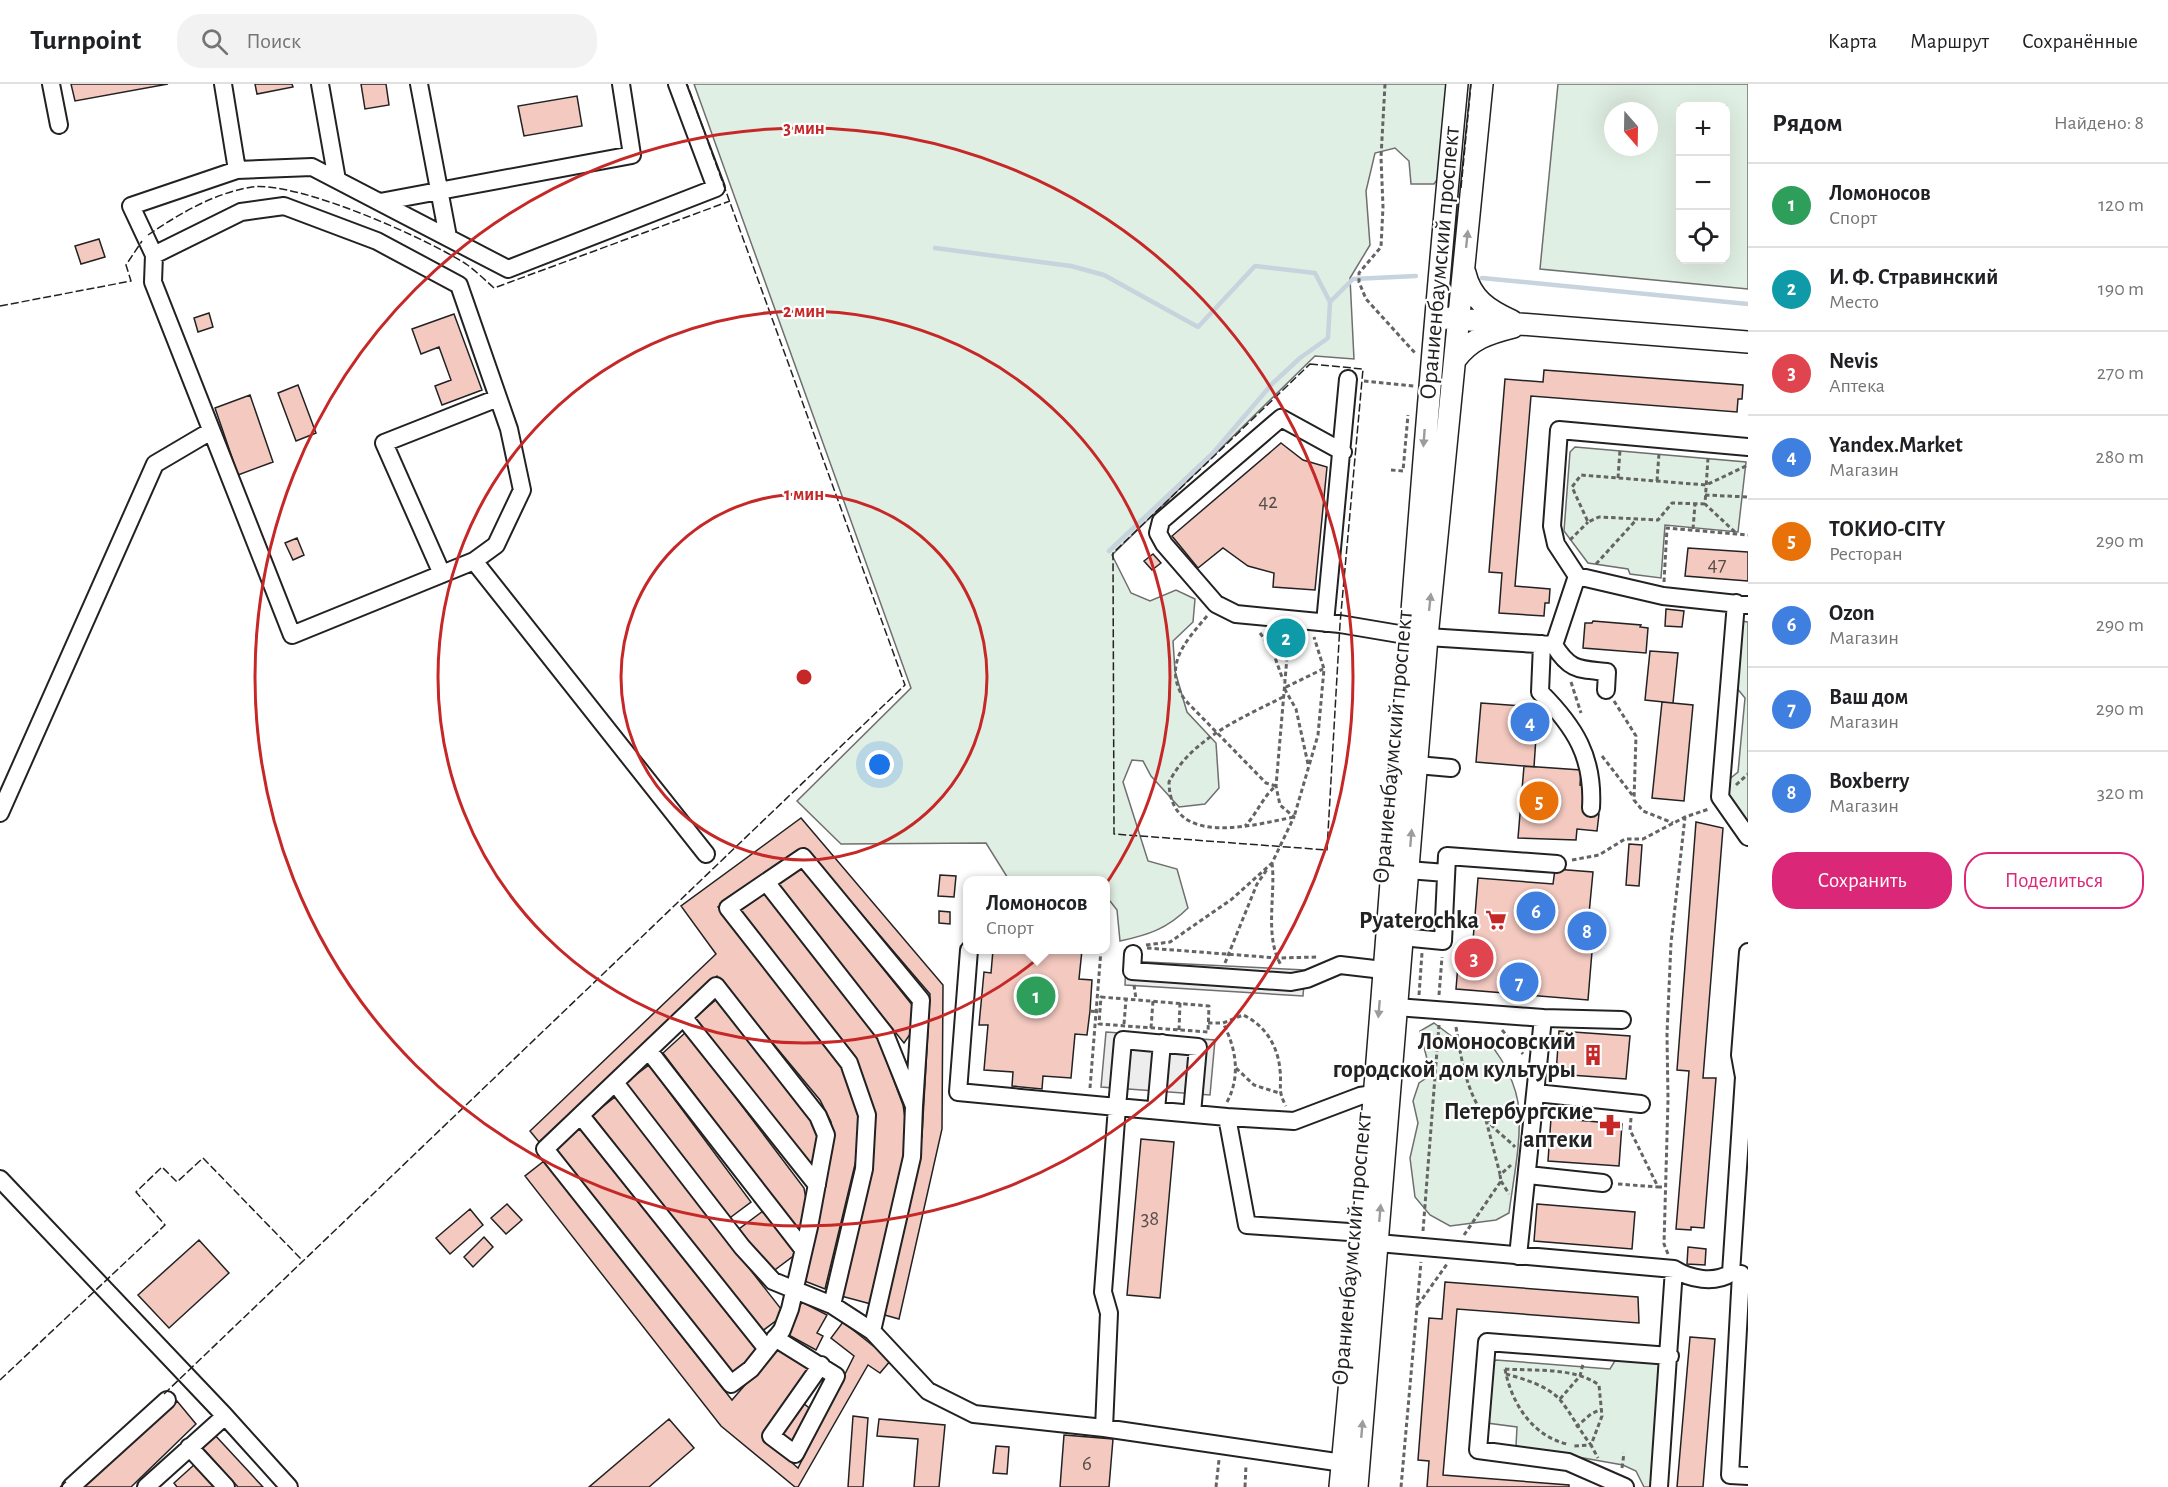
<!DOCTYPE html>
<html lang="ru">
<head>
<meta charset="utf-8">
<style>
	:root { --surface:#fff; --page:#f2f2f2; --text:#202124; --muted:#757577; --line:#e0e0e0; --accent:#db2777 }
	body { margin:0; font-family:"Alegreya Sans",sans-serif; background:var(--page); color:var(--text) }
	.controls { position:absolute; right:18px; top:18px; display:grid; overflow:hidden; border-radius:12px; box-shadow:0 6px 24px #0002 }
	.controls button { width:54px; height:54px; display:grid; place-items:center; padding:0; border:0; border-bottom:2px solid var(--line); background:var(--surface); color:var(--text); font:30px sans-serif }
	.compass { position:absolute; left:1604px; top:18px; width:54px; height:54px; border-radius:50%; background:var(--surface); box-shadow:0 6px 24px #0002; rotate:160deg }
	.you { position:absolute; left:880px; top:681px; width:21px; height:21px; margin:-15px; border:4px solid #fff; border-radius:50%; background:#1a73e8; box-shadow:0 0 0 9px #1a73e833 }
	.badge { display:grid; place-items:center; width:39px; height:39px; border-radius:50%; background:var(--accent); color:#fff; font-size:20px; font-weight:700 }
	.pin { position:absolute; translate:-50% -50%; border:3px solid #fff; box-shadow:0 2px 6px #0006 }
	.popup { position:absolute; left:963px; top:792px; width:147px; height:78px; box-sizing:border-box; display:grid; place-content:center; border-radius:12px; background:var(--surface); filter:drop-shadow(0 2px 4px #0005); font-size:20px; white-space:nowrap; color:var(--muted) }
	.popup b { font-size:22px; color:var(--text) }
	.popup::after { content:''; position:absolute; left:50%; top:100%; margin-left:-12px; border:12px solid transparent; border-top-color:var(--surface) }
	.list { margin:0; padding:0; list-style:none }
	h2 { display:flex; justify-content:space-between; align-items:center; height:78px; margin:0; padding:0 24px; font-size:26px }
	h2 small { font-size:20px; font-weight:400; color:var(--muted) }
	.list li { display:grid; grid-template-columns:39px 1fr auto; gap:18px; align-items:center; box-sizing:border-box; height:84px; padding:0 24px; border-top:2px solid var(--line) }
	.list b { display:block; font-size:22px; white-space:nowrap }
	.list p { margin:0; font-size:20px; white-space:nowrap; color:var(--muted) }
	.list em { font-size:20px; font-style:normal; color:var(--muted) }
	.actions { display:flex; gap:12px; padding:18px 24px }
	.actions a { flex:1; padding:14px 0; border:2px solid var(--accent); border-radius:24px; text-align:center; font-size:21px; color:var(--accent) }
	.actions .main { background:var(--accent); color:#fff }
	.icon { flex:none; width:33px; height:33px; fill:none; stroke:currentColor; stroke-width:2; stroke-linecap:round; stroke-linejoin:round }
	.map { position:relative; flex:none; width:1748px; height:1403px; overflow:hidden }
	header { display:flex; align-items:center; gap:36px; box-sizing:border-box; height:84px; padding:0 30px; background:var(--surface); border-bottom:2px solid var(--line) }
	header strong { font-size:28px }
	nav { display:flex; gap:33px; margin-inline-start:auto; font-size:21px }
	.search { width:420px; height:54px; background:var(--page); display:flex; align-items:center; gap:15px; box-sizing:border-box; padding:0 21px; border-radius:24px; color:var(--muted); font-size:22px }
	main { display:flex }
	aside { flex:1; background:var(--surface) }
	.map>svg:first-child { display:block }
</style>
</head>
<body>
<header>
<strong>Turnpoint</strong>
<div class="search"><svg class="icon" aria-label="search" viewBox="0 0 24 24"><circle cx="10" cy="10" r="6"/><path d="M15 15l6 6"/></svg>Поиск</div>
<nav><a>Карта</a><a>Маршрут</a><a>Сохранённые</a></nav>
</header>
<main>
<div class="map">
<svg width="1748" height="1403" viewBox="0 0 1748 1403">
	<rect width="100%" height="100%" fill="#fff"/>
	<path fill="#e0efe3" stroke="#6f6f6f" stroke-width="1.5" fill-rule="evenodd" d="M694,0H1447L1441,90L1434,100H1411L1409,77L1395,64L1375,69L1366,107L1370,161L1350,194L1354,275L1315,272L1112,471L1131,509L1150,517L1176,506L1195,515L1193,538L1173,557L1175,587L1187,628L1216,659L1219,704L1205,720L1179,723L1151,692L1143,677L1132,676L1123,698L1148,777L1177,785L1188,824C1167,845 1148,851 1120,857L1117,826L1110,817L1105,816V796H1009L986,759L841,760L797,717L911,604Z
		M1558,0H1748V205L1540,185ZM1726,22V176H1680V22ZM1613,27H1649V63H1613Z
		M1575,363L1746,378L1738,448L1665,441L1661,494L1630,490L1628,485L1588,479L1564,447L1570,368Z
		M1741,537L1748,538V740C1739,726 1727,714 1727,697L1738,688L1745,614L1736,603Z
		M1434,939L1458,957L1481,952C1501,967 1518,1003 1519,1028C1521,1061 1513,1097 1509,1129L1496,1136L1450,1142L1430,1131L1415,1113L1410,1074L1418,1039L1413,1017L1419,999L1431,991L1420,947Z
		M1616,1275L1662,1280L1655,1403H1644L1636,1387L1623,1381L1516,1362L1517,1343L1487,1339L1492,1279L1496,1276L1610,1285Z"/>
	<path fill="#ededed" stroke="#6f6f6f" stroke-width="1.5" d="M1126,877L1305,886L1303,912L1125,901Z
		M1106,948L1215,956L1210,1011L1101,1003Z"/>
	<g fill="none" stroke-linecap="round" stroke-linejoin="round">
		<path stroke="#c7d3dd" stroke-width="4.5" d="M935,164L1071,182L1104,191L1198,243L1255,182L1315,189L1330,218L1328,254L1300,274L1272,300L1213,369L1109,467
			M1482,194L1748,220
			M1330,218L1353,195L1416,192"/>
	</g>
	<path fill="#f3c9c0" stroke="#222" stroke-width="1.5" d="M71,0H168L75,17Z
		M255,0H292L293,3L257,10Z
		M361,0H386L389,21L365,25Z
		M577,12L582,42L524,52L518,22Z
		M99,155L105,173L81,180L75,162Z
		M209,229L213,243L198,248L194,234Z
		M454,230L482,306L442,321L435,302L451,296L439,263L421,270L412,245Z
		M1544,286L1743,301L1742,315H1738L1737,328L1531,312L1515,502L1550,505L1549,519H1545L1544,532L1499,529L1502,489L1489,488L1505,295L1543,298Z
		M298,301L316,349L296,357L278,309Z
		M250,311L273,378L238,391L215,324Z
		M1281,359L1303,376L1327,383L1315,506L1273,503L1274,489L1248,482L1223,464L1198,484L1172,452Z
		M297,454L304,471L293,476L285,459Z
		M1688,464L1748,468V497L1685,492Z
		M1153,470L1161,479L1152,486L1144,477Z
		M1666,525L1684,527L1682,543L1665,542Z
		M1593,537L1641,541L1640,543L1648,544L1646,569L1583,564L1585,539H1592Z
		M1650,567L1678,569L1673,619L1645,616Z
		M1662,618L1693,621L1684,717L1652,714Z
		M1481,619L1538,623L1534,683L1476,678Z
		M1524,682L1581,686L1580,701L1587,702L1585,729L1599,730L1597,747L1577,745L1576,756L1518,754Z
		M801,734L943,901L942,1045L899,1235L881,1230L922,1052L930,910L805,764L718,823L849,991L863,1047L825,1205L802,1196L831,1060V1038L820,1016L717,892L539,1058L530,1047L716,870L681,822Z
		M1696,738L1723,744L1703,994H1716L1704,1144L1691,1143V1146L1676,1145L1689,987L1677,986Z
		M1629,760L1642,761L1639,802L1626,801Z
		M800,781L913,922L915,943L904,959L776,800Z
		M1555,785L1593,788L1589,830L1595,831L1588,916L1456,905L1459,868L1472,869L1478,794L1553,800Z
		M940,791L956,792L954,813L938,812Z
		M765,808L874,944L903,1021L909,1060L871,1220L841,1212L874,1066L870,1023L855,972L736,823Z
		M939,827L950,828V840L939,839Z
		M993,866H1082L1079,895L1092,896L1090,927L1087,951L1075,950L1071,994L1043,992L1042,1005L1012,1002L1013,988L984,986L988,941H979L984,888L991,889Z
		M717,915L821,1049L816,1087L693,935Z
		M1559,947L1630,952L1626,995L1556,990Z
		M686,948L804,1104L809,1131L798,1147L663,969Z
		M649,981L751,1118L727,1136L625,999Z
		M615,1013L785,1230L761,1248L592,1031Z
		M1551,1034L1622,1040L1619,1082L1548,1077Z
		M579,1044L759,1269L734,1290L554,1064Z
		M1141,1055L1174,1058L1160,1214L1127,1211Z
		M544,1077L732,1316L776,1265L811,1284L763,1353L798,1384L854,1272L831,1254L843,1238L891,1276L880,1289L868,1281L798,1403H795L721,1342L525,1092Z
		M507,1120L522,1136L506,1150L491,1134Z
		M1537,1120L1635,1128L1632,1165L1534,1157Z
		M470,1125L483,1141L450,1170L436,1154Z
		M763,1127L796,1170L772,1188L739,1145Z
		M484,1153L493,1163L473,1183L464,1173Z
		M199,1156L229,1189L169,1244L138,1211Z
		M1688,1163L1706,1165L1705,1181L1687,1180Z
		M1445,1198L1638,1213L1639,1239L1457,1225L1443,1391L1569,1401V1403H1427L1429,1377L1418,1376L1429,1234L1442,1235Z
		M802,1218L827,1231L817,1249L823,1252L816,1266L785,1249Z
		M1690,1253L1715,1255L1703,1403H1677Z
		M177,1317L196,1340L131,1403H80Z
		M803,1319L813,1327L791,1358L781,1350Z
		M853,1332L868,1334L863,1403H848Z
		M669,1335L694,1364L649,1403H589Z
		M879,1335L945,1341L939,1403H914L918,1355L877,1352Z
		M213,1349L263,1403H238L200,1361Z
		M1064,1351L1113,1355L1109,1403H1060Z
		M996,1362L1009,1363L1007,1390L993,1389Z
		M195,1380L216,1403H177L174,1399Z"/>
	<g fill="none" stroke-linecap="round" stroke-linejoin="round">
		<defs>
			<path id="minor" d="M51,0L59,41
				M223,0L237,86
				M320,0L337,96
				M419,0L448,153
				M380,118L632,71L621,0
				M284,122L377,157L459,201L509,345L522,406L496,461L474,477L292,551L153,198L154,171L241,128Z
				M154,171L131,122L237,86L312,83L508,185L716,104L677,0
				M1748,363L1559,346L1552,442L1556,460L1577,492L1663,512L1748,521
				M1343,368L1281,334L1161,437L1158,449L1164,460L1216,520L1236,530L1340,540L1411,552
				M474,477L706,770
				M442,490L384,359L498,314
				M1736,519L1720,713L1748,753
				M1325,539L1348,295
				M1427,553L1554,561L1577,492
				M1542,560L1540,608C1575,643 1594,673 1591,724
				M1554,561C1570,587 1579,585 1607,588L1606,606
				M1417,681L1451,684
				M0,729L155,380L211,347
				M1408,786L1446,789
				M766,798L885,950L914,1022L912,1073L872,1247
				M1402,853L1443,857L1447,772L1557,780
				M969,866L958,1008L1117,1023L1123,956L1198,963L1192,1029
				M1133,870L1132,887L1291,898L1307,895L1340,881L1383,886
				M716,902L818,1032L826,1051L809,1143L790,1225L782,1246L751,1285L731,1300L545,1065Z
				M1396,923L1543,934L1622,936
				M684,934L817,1101
				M649,967L803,1165
				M616,1000L742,1163L773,1197L832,1221L872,1247L928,1307L974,1330L1104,1344L1343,1379
				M1536,1009L1641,1020
				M1156,1026L1162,959
				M581,1032L767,1265
				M1227,1033L1294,1037L1360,1012L1373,1010
				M1528,1091L1603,1099
				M0,1095L225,1332L289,1403
				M1378,1159L1674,1185C1690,1195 1714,1200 1731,1189L1744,993L1740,971L1748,868
				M1518,1172L1543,934
				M1731,1189L1741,1190L1730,1391L1748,1392
				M832,1221L864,1085L867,1031L849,979L728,824L803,773L921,916L914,1022
				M775,1254L836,1292L795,1370L771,1352L821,1281
				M1104,1344L1109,1229L1103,1208L1117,1023L1227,1033L1247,1141L1349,1148L1361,1156
				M189,1363L226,1403
				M71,1403L167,1316
				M146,1403L225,1332
				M1625,1403L1568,1378L1478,1366L1487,1258L1670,1272
				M1659,1403L1674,1185"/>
			<path id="major" d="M1465,189C1471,215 1488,226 1512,237
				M1444,234L1748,258
				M1455,276C1470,255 1489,249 1513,243
				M1340,1403C1385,936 1412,467 1457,0
				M1357,1403L1427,553L1482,0"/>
		</defs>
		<use href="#minor" stroke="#222" stroke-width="20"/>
		<use href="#major" stroke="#222" stroke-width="24"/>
		<path stroke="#646464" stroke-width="3" stroke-dasharray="4.5 3" stroke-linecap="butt" d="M1385,0L1381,73L1383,123L1381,163L1359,189V198L1366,215L1415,269
			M1364,297L1414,302
			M1708,374L1705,420L1736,449
			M1391,386L1403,387L1408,331
			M1618,394L1620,366
			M1657,397L1659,369
			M1705,411L1748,413
			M1705,420L1672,419L1658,436L1599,433L1588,438L1572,403L1581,391L1706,401L1748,381
			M1693,445L1695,420
			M1570,456L1588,438
			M1596,480L1637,435
			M1664,498L1667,444L1748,451
			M1207,532C1185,558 1162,582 1185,616L1266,699L1276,702C1263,712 1257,730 1245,742
			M1260,549L1272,565L1283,596
			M1571,598L1581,629
			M1283,613C1242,634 1192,654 1169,698C1170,765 1253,741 1294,733L1318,651L1324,585L1314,553
			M1614,617L1636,652L1634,716L1643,727L1673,739
			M1602,672L1633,712
			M1308,680L1296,625L1284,604L1323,585
			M1736,701L1748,690
			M1572,776L1599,771L1625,755H1643L1685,733L1709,725
			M1272,779C1276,810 1264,852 1281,881
			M1146,861L1170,858L1232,815L1272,779L1294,733L1280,721L1276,702L1289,550
			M1147,864L1278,874L1317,873
			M1225,879L1257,800L1268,784
			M1134,901L1136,915
			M1419,911L1422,869
			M1439,911L1442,873
			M1101,913L1209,922L1208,948L1099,940Z
			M1090,927L1098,928
			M1208,939H1223
			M1124,940L1126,915
			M1456,943C1461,974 1466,1007 1485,1033C1492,1044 1505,1053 1515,1063
			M1151,944L1153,917
			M1179,946L1180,919
			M1502,946L1523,970
			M1236,984L1254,1001L1279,1009
			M1090,1004L1101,866
			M1227,1018C1241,992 1236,964 1223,939L1243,931C1265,941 1278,962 1280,986C1282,1003 1277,1006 1286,1022
			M1631,1034L1630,1046L1658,1103H1664
			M1486,1036L1500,1090
			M1501,1097L1509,1110
			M1618,1100L1658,1103
			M1423,1147L1439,941
			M1464,1151L1501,1097L1500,1091L1511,1081
			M1668,1170L1664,1160L1668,1016L1667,950L1671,859L1685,733
			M1418,1221L1447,1180
			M1505,1285C1511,1318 1532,1352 1567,1360
			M1505,1285C1534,1287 1574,1283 1599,1301L1602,1332L1591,1361L1598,1374
			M1506,1290C1524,1295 1549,1302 1561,1317C1572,1331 1580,1347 1591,1361L1573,1362
			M1560,1315L1580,1292L1583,1280
			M1576,1343L1591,1330L1601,1325
			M1622,1384L1624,1369
			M1216,1403L1219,1376
			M1245,1403L1246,1381
			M1401,1403L1421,1178"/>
		<use href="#minor" stroke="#fff" stroke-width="16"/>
		<use href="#major" stroke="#fff" stroke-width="21"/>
		<path stroke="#222" stroke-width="1.5" stroke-dasharray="8 3" stroke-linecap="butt" d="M1461,104L1471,0
			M148,151C179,130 214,109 252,103C298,97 426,154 466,180C476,187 485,196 494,204L730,117
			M0,222L131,197L126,181L142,157
			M1310,280L1363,285L1340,540L1327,766L1114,750L1113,469Z
			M0,1296L165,1141L136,1108L162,1083L177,1098L203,1074L303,1177
			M164,1310L905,601L687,0
			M60,1403L68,1396"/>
	</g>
	<defs><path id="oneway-solid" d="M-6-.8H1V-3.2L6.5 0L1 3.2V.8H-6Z" transform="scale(1.5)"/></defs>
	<g fill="#9c9c9c">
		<use href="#oneway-solid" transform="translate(1467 155) rotate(-84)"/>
		<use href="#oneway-solid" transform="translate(1424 354) rotate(94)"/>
		<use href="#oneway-solid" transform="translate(1430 518) rotate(-84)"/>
		<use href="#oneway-solid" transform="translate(1411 754) rotate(-85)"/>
		<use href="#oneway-solid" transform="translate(1379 925) rotate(95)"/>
		<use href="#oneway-solid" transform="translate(1380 1129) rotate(-85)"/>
		<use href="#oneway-solid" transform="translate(1362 1345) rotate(-85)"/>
	</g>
	<g fill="none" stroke="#c62828" stroke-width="3">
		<circle cx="804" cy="593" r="183"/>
		<circle cx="804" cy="593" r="366"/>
		<circle cx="804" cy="593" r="549"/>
	</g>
	<defs>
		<symbol id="supermarket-bare" viewBox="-9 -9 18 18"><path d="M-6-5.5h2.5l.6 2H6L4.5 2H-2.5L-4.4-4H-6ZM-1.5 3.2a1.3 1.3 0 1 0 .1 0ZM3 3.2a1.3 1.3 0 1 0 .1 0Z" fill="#c62828" stroke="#fff" stroke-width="2.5" paint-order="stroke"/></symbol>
		<symbol id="building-bare" viewBox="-9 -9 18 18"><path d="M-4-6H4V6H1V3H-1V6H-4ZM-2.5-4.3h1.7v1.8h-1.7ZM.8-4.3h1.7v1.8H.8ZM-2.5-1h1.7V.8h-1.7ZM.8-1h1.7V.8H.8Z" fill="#c62828" stroke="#fff" stroke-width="2.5" paint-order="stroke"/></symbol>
		<symbol id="pharmacy-bare" viewBox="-9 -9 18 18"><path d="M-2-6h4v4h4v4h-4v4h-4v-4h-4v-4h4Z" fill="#c62828" stroke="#fff" stroke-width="2.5" paint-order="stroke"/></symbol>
	</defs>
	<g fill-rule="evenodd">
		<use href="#supermarket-bare" x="1481" y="821" width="30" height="30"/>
		<use href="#building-bare" x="1578" y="956" width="30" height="30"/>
		<use href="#pharmacy-bare" x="1595" y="1026" width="30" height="30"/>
	</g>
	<g text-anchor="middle" stroke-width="4.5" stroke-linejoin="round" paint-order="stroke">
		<g font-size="21" fill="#564c4a">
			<text x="1268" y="424">42</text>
			<text x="1717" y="487">47</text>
			<text x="1150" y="1141">38</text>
			<text x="1087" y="1386">6</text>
		</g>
		<g font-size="24" fill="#222" stroke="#fff">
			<text transform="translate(1439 179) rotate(-85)" y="8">Ораниенбаумский проспект</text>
			<text transform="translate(1392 663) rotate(-85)" y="8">Ораниенбаумский проспект</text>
			<text transform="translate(1351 1165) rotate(-85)" y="8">Ораниенбаумский проспект</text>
		</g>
		<g font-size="24" font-weight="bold" fill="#222" stroke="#fff" text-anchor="end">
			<text x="1479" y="844">Pyaterochka</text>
			<text x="1576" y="965">Ломоносовский<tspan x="1576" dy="28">городской дом культуры</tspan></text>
			<text x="1593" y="1035">Петербургские<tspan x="1593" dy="28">аптеки</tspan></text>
		</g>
	</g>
	<circle cx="804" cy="593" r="9" fill="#c62828" stroke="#fff" stroke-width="3"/>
	<g font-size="18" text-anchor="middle" font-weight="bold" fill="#c62828" stroke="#fff" stroke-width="4.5" stroke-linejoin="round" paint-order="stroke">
		<text x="804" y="50">3 мин</text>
		<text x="804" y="233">2 мин</text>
		<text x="804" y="416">1 мин</text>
	</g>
</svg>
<div class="controls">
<button>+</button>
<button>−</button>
<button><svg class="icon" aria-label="locate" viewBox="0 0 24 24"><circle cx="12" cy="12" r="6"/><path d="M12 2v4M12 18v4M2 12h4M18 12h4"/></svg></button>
</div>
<svg class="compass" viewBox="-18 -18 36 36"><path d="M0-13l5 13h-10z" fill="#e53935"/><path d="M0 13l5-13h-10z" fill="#757577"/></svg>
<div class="you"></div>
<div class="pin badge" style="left:1036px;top:912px;background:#2e9e5b">1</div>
<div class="popup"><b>Ломоносов</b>Спорт</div>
<div class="pin badge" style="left:1286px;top:554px;background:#0f9aa8">2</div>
<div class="pin badge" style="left:1474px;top:874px;background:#e0444e">3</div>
<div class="pin badge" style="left:1530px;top:638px;background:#3f7fe0">4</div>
<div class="pin badge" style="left:1539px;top:717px;background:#e8710a">5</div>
<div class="pin badge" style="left:1536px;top:827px;background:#3f7fe0">6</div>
<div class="pin badge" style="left:1519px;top:898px;background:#3f7fe0">7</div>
<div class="pin badge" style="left:1587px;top:847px;background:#3f7fe0">8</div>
</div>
<aside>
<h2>Рядом<small>Найдено: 8</small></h2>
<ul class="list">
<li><span class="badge" style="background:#2e9e5b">1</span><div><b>Ломоносов</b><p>Спорт</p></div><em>120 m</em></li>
<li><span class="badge" style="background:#0f9aa8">2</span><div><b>И. Ф. Стравинский</b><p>Место</p></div><em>190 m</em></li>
<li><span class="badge" style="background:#e0444e">3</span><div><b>Nevis</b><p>Аптека</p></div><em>270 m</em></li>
<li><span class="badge" style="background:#3f7fe0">4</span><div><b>Yandex.Market</b><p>Магазин</p></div><em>280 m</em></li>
<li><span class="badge" style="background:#e8710a">5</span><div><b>ТОКИО-CITY</b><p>Ресторан</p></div><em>290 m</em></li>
<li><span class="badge" style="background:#3f7fe0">6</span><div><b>Ozon</b><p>Магазин</p></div><em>290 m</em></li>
<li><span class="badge" style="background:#3f7fe0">7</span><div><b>Ваш дом</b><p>Магазин</p></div><em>290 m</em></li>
<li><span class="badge" style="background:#3f7fe0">8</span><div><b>Boxberry</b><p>Магазин</p></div><em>320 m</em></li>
</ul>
<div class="actions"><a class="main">Сохранить</a><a>Поделиться</a></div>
</aside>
</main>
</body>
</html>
